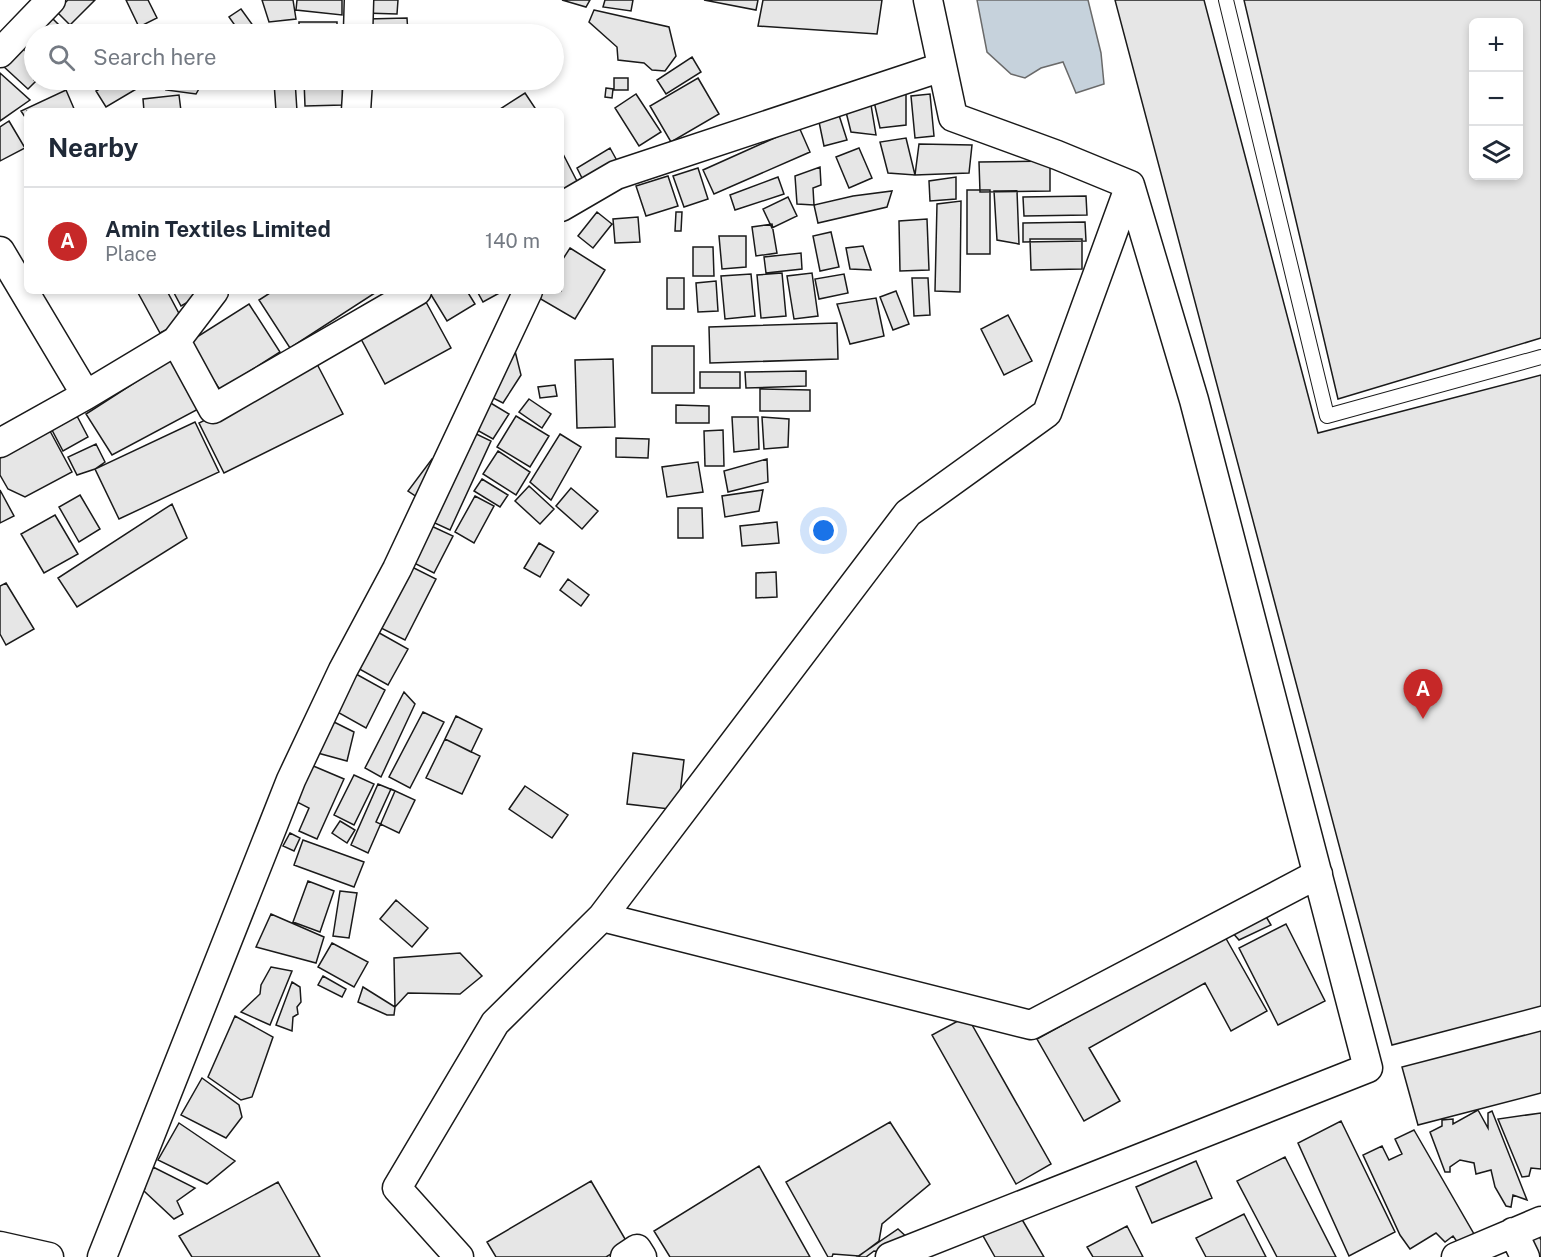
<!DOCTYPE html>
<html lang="en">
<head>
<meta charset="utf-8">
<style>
	:root { --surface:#fff; --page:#f6f6f7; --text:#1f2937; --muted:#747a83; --line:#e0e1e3; --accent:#c62828 }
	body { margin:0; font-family:"Public Sans",sans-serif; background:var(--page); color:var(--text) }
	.controls { position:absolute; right:18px; top:18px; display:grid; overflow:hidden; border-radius:9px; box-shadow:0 3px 9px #0003 }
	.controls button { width:54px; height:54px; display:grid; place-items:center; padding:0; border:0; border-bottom:2px solid var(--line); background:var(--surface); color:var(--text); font:30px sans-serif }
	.you { position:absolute; left:824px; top:531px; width:21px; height:21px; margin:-15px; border:4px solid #fff; border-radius:50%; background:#1a73e8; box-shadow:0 0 0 9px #1a73e833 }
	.badge { display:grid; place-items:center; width:39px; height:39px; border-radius:50%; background:var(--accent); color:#fff; font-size:20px; font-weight:700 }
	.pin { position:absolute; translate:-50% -50px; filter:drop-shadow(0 2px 3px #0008) }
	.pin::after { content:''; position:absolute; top:32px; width:21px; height:18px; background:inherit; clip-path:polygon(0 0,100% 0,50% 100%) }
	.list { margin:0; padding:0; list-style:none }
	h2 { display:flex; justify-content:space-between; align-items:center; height:78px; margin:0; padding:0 24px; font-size:26px }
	h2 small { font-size:20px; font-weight:400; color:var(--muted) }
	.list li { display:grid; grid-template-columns:39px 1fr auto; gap:18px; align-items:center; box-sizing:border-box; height:108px; padding:0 24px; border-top:2px solid var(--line) }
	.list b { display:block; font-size:22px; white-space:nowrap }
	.list p { margin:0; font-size:20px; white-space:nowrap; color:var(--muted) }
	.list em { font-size:20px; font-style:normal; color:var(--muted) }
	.icon { flex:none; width:33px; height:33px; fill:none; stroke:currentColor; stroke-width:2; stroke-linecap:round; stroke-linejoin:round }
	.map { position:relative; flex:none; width:1541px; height:1257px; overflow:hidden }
	.search { position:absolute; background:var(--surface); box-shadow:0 3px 9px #0003; left:24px; top:24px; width:540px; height:66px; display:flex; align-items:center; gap:15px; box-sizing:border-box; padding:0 21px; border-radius:33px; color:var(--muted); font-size:22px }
	.panel { position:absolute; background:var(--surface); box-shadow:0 3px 9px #0003; left:24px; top:108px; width:540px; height:186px; border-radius:9px }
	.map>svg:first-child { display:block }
</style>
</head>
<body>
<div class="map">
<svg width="1541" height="1257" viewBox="0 0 1541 1257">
	<rect width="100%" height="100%" fill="#fff"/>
	<path fill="#c6d2dc" stroke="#6a6a6a" stroke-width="1.5" d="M977,0H1088L1101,53L1104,84L1076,93L1063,62L1041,68L1025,78L1011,74L987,52Z"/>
	<path fill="#e6e6e6" stroke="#1a1a1a" stroke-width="1.5" fill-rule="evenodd" d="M68,0H95L70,25L56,11Z
		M126,0H148L157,18L139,27Z
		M262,0H293L296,19L269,22Z
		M297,0H342V15L296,10Z
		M365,0H398L397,14L364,13Z
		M562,0H590L586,7Z
		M605,0H633L631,11L603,7Z
		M704,0H758L756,10Z
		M763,0H882L877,34L758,26Z
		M1115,0H1204L1318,433L1541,375V1006L1392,1045Z
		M1244,0H1541V338L1338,399ZM1474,22H1518V176H1474Z
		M241,9L259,34H241L229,17Z
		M594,10L669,27L676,56L665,71L652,70L644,63L618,60L617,47L589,22Z
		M50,16L68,34H34V38L31,34Z
		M407,18L408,34H368L367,19Z
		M299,22H337V34H299Z
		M21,47L34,59V80H37L28,89L3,66Z
		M692,57L701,72L666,94L657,80Z
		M0,73L30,100L0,121Z
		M614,78H628V90H614Z
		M698,78L719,114L671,142L650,106Z
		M115,80H132L138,88L106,107L96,91Z
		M170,80H204L196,94L166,90Z
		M295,80L297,111H276L274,82Z
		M304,80H342L343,105L305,106Z
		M606,88L613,89L612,98L605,97Z
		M66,90L75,111H27V120L21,111Z
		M906,92V125L880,128L873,97Z
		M525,93L537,111H497Z
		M636,94L661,132L639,146L615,108Z
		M930,94L934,136L915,138L911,96Z
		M179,95L181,111H144L143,99Z
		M870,99L876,135L851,132L843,100Z
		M838,112L847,140L824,146L818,117Z
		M9,121L25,148L0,161V127Z
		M799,127L810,152L714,194L703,170Z
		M906,138L915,175L888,173L880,142Z
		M919,144L972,145L969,173L915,175Z
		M610,148L621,168L587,188L577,168Z
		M859,148L872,178L849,188L836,157Z
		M562,152L581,189L561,201V153Z
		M1050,161V191L980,192L979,162Z
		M820,167L821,185L813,188L814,205L797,204L795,176Z
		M698,168L708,199L684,207L673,176Z
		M668,176L678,206L646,216L636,186Z
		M778,177L784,194L735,210L730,195Z
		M956,177V199L930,201L929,181Z
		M967,190H990V254H967Z
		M892,191L887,207L818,223L814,205L853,196Z
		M994,191H1017L1019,244L997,240Z
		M1086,196L1087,215L1024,216L1023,197Z
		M788,197L797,216L772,228L763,209Z
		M961,201L960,292L935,291L937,204Z
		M597,212L612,224L593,248L578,236Z
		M676,212H682L681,231H675Z
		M638,217L640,242L615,243L613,219Z
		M927,219L929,270L900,271L899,221Z
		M1085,222L1086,241L1023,242V223Z
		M772,224L777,253L756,256L752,227Z
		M831,232L839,267L820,271L813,236Z
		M719,236H746V267L722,269Z
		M1030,239H1082V269L1031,270Z
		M863,246L871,270L850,269L846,248Z
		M693,247H713L714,276H693Z
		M570,248L605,270L575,319L539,298L543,291H561V262Z
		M801,253L802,269L766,273L764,257Z
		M782,273L786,316L761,318L757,275Z
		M812,273L818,316L794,319L787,276Z
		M751,274L755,316L725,319L721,276Z
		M844,274L848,293L819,299L815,279Z
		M667,278H684V309H667Z
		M912,278H928L930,315L914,316Z
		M716,281L718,311L698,312L696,283Z
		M137,291H167L183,321L160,333Z
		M173,291H206V292L181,306Z
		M273,291H378L290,348L259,300Z
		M434,291H467L475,304L447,321L430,293Z
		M477,291H503L483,302Z
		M896,291L909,324L893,330L880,297Z
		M876,298L884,336L850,344L837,304Z
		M426,302L451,348L385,384L360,337Z
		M249,304L280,352L220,390L189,342Z
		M1008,315L1032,361L1004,375L981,329Z
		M837,323L838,359L710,363L709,327Z
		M512,339L521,375L503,403L487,395Z
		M652,346H694V393H652Z
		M179,354L204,406L112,455L86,414Z
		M613,359L615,427L577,428L575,360Z
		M317,364L343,414L224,473L199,423Z
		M806,371V386L746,388L745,372Z
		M700,372H740V388H700Z
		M555,385L557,396L540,398L538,387Z
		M760,389L810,390V411H760Z
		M484,399L509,414L493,439L468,425Z
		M529,399L551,414L542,428L519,412Z
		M676,405L709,406V423H676Z
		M77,416L88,437L63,451L52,430Z
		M516,416L549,436L530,467L497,447Z
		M732,417H758L759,449L734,452Z
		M762,417L789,419L788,447L764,449Z
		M195,422L219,472L119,519L95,469Z
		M468,430L491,441L450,530L426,519Z
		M723,430L724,466H705L704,431Z
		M50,431L72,472L25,497L8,489L0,475V458Z
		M560,434L581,447L551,500L530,482Z
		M616,438L649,439L648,458L616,457Z
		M96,444L105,462L95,469L77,475L68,457Z
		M498,451L530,472L516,495L483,474Z
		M432,459L444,467L420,499L408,491Z
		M767,459L768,482L728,492L724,471Z
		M698,462L703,492L667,497L662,467Z
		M482,479L508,495L500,507L474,491Z
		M529,486L554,509L540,524L515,501Z
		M571,488L598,511L582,529L556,506Z
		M0,490L14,516L0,523Z
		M763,490L759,511L725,517L722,496Z
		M80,495L100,529L79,542L59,507Z
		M475,496L494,506L474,543L455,532Z
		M172,504L187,538L77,607L58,578Z
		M678,508H702L703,538H678Z
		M55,515L78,554L44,573L21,534Z
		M777,522L779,543L742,546L740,526Z
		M427,524L453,536L434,573L408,560Z
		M539,543L554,552L540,577L524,568Z
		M406,564L436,579L405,640L375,625Z
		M776,572L777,597L756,598V573Z
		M568,579L589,595L581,606L560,590Z
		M6,583L34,629L6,645L0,634V586Z
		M374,630L408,649L388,685L354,666Z
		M347,669L385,690L366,728L332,709Z
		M404,692L415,704L381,777L365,768Z
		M423,712L444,722L410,788L389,777Z
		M456,716L482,729L471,752L445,739Z
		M332,721L354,732L347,761L314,752Z
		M445,739L480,756L462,794L426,778Z
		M633,753L684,760L678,810L627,804Z
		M311,765L344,779L317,839L299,831L309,808L295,801Z
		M354,775L374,784L354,825L334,815Z
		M378,784L395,791L368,853L351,845Z
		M525,786L568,815L552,838L509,809Z
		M391,789L415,800L399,833L376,822Z
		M340,821L355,830L347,843L332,833Z
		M290,833L300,838L294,851L283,846Z
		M303,840L364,862L354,887L294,865Z
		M308,881L334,891L320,932L293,922Z
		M340,891L357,893L349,938L333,936Z
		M396,900L428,928L412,947L380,919Z
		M1264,913L1271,925L1239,940L1231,931Z
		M271,914L324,937L316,963L256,947Z
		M1286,924L1325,1001L1278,1025L1239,948Z
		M1224,935L1267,1011L1231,1031L1205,983L1089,1048L1120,1101L1084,1121L1037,1039L1070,1021L1065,1013Z
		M332,943L368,962L354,987L318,967Z
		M460,953L482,976L460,994L408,993L395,1007L394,958Z
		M271,967L292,971L270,1025L241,1012L260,994L261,985Z
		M323,976L346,989L342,997L318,985Z
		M292,982L300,987L301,1002L297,1007L298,1014L293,1017L292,1031L276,1025Z
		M363,987L395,1007L394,1015H387L358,1002Z
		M235,1016L273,1037L252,1097L241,1100L208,1077Z
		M967,1016L1051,1164L1016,1184L932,1035Z
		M1541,1031V1093L1418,1125L1402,1067Z
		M202,1078L239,1105L242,1117L226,1138L181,1115Z
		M1478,1110L1488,1128V1113L1492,1111L1527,1200L1513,1195L1511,1207L1506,1206L1495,1187L1491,1170L1476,1174L1474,1163L1460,1160L1450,1167V1172H1445L1430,1132L1442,1126V1120L1453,1119V1124Z
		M1541,1113V1169L1531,1168L1529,1176L1522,1177L1498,1119Z
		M1341,1121L1395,1232L1349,1256L1298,1143Z
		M890,1122L930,1184L882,1224L879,1241L859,1256L833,1254L832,1257H828L786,1182Z
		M179,1123L235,1161L207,1184L158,1160Z
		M1414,1130L1474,1234L1458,1243L1453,1236L1445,1242L1436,1233L1410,1249L1400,1235L1363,1155L1382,1146L1389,1160L1402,1154L1395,1139Z
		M1285,1157L1336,1257H1277L1237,1181Z
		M1196,1161L1212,1198L1152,1223L1136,1187Z
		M759,1166L810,1257H670L654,1231Z
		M153,1167L195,1188L177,1201L183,1214L174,1219L144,1191L148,1176Z
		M591,1181L628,1244L606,1257H496L487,1242Z
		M278,1182L320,1257H192L179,1236Z
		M1244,1214L1266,1257H1206L1196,1238Z
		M1020,1216L1044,1257H995L982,1234Z
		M1127,1226L1143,1257H1093L1087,1247Z
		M898,1229L910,1240L883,1252L874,1251L866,1257H857Z
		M1537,1233L1541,1240V1257H1529L1516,1235Z"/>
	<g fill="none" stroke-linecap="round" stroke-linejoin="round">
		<defs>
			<path id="lane" d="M1226,0L1327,416L1541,357"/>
			<path id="street" d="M358,34L359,0
				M0,53L51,0
				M356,111L358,80
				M561,207L616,175L942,67
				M0,251L86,395
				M176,341L213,409L417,291
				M0,443L86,395L176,341L214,291
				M602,917L1031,1025L1318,874
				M1513,1232L1525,1257
				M0,1246L49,1257
				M102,1257L291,780L343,670L397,569L528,291
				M459,1257L397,1188L495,1023L602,917L908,513L1047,413L1130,185
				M625,1257L637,1249L642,1257
				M890,1257L1368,1068L1194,400L1130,185L1057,155L953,117L928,0
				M1456,1257L1541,1221"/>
		</defs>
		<use href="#lane" stroke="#1a1a1a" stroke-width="16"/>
		<use href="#street" stroke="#1a1a1a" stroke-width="31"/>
		<use href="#lane" stroke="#fff" stroke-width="14"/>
		<use href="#street" stroke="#fff" stroke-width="28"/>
	</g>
</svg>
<div class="controls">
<button>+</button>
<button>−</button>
<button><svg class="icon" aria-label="layers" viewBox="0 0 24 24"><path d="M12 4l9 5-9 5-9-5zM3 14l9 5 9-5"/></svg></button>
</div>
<div class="you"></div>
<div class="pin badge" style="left:1423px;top:719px">A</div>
<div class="search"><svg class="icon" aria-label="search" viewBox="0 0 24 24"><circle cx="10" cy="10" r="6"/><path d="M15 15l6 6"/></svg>Search here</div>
<section class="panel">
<h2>Nearby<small></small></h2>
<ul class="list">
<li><span class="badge">A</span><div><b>Amin Textiles Limited</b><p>Place</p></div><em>140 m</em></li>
</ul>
</section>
</div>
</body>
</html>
